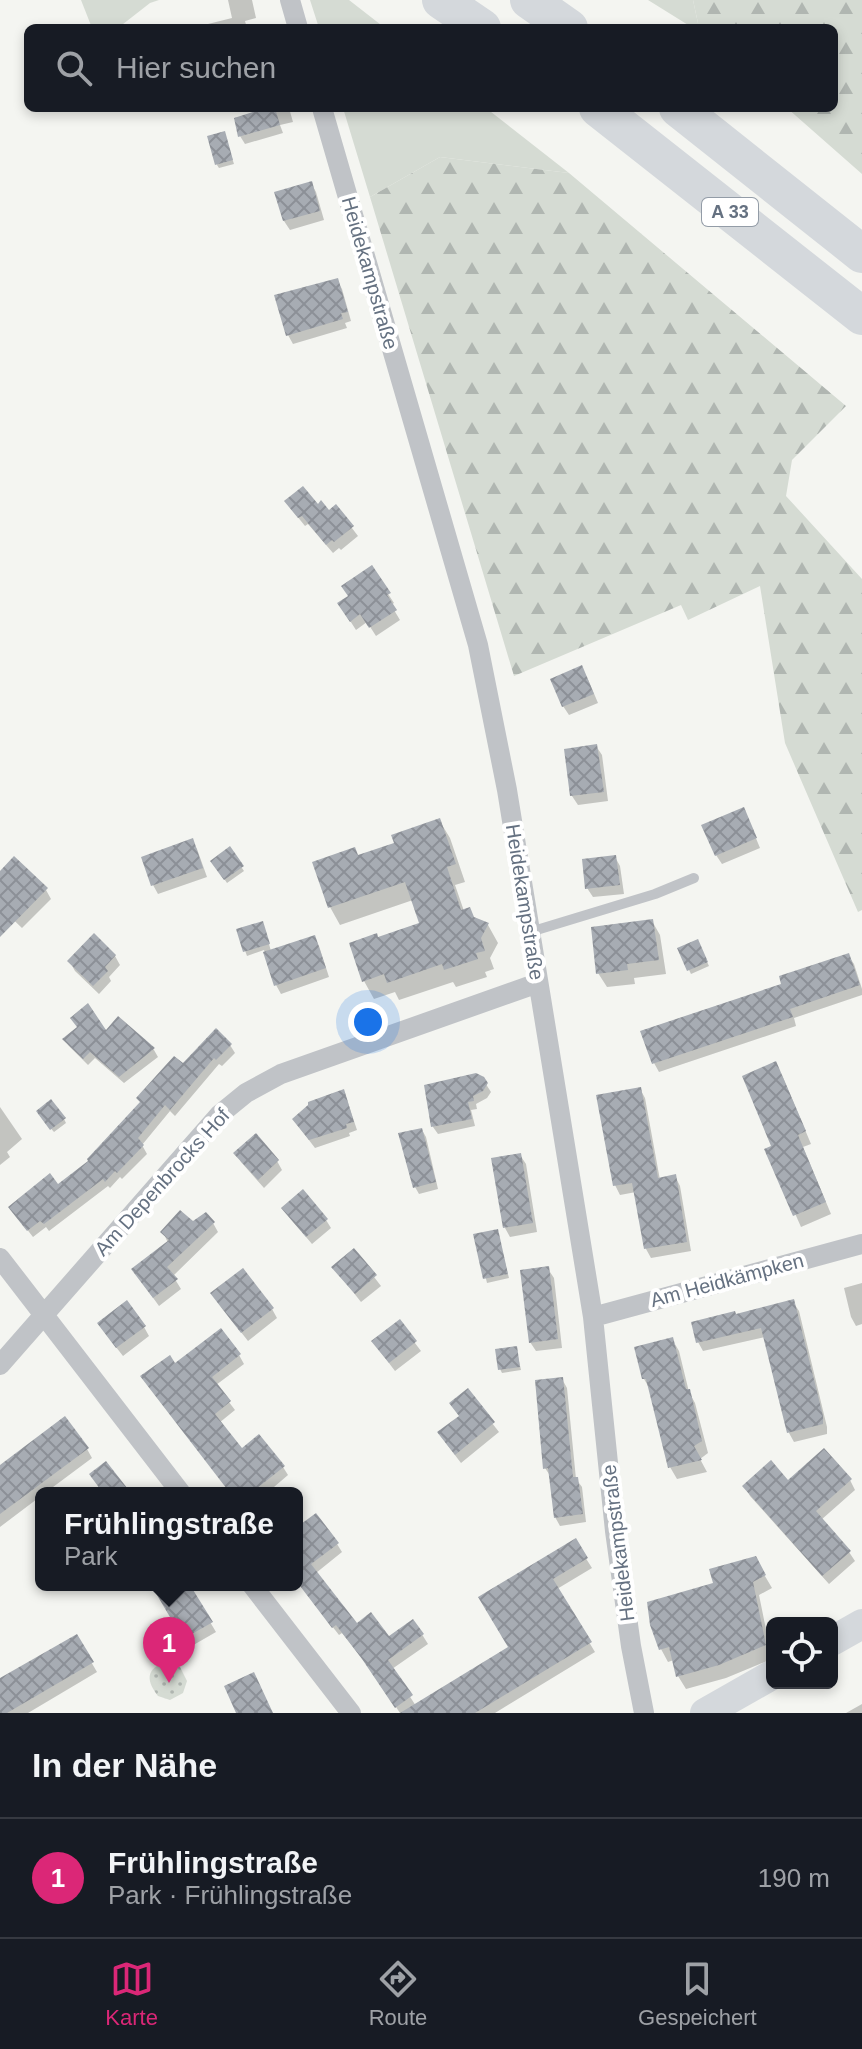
<!DOCTYPE html>
<html lang="de">
<head>
<meta charset="utf-8">
<style>
	:root { --surface:#171b24; --page:#20242c; --text:#f1f3f6; --muted:#9ea1a6; --line:#363941; --accent:#db2777 }
	body { margin:0; font-family:Arial,sans-serif; background:var(--page); color:var(--text) }
	.controls { position:absolute; right:24px; bottom:24px; display:grid; overflow:hidden; border-radius:12px; box-shadow:0 4px 12px #0003 }
	.controls button { width:72px; height:72px; display:grid; place-items:center; padding:0; border:0; border-bottom:2px solid var(--line); background:var(--surface); color:var(--text); font:40px sans-serif }
	.you { position:absolute; left:368px; top:1022px; width:28px; height:28px; margin:-20px; border:6px solid #fff; border-radius:50%; background:#1a73e8; box-shadow:0 0 0 12px #1a73e833 }
	.badge { display:grid; place-items:center; width:52px; height:52px; border-radius:50%; background:var(--accent); color:#fff; font-size:26px; font-weight:700 }
	.pin { position:absolute; translate:-50% -66px; filter:drop-shadow(0 2px 4px #0008) }
	.pin::after { content:''; position:absolute; top:42px; width:28px; height:24px; background:inherit; clip-path:polygon(0 0,100% 0,50% 100%) }
	.popup { position:absolute; left:35px; top:1487px; width:268px; height:104px; box-sizing:border-box; display:grid; place-content:center; border-radius:12px; background:var(--surface); filter:drop-shadow(0 2px 6px #0005); font-size:26px; white-space:nowrap; color:var(--muted) }
	.popup b { font-size:30px; color:var(--text) }
	.popup::after { content:''; position:absolute; left:50%; top:100%; margin-left:-16px; border:16px solid transparent; border-top-color:var(--surface) }
	.list { margin:0; padding:0; list-style:none }
	h2 { display:flex; justify-content:space-between; align-items:center; height:104px; margin:0; padding:0 32px; font-size:34px }
	h2 small { font-size:26px; font-weight:400; color:var(--muted) }
	.list li { display:grid; grid-template-columns:52px 1fr auto; gap:24px; align-items:center; box-sizing:border-box; height:120px; padding:0 32px; border-top:2px solid var(--line) }
	.list b { display:block; font-size:30px; white-space:nowrap }
	.list p { margin:0; font-size:26px; white-space:nowrap; color:var(--muted) }
	.list em { font-size:26px; font-style:normal; color:var(--muted) }
	.icon { flex:none; width:44px; height:44px; fill:none; stroke:currentColor; stroke-width:2; stroke-linecap:round; stroke-linejoin:round }
	.map { position:relative; flex:none; width:862px; height:1713px; overflow:hidden }
	.search { position:absolute; background:var(--surface); box-shadow:0 4px 12px #0003; left:24px; right:24px; top:24px; height:88px; display:flex; align-items:center; gap:20px; box-sizing:border-box; padding:0 28px; border-radius:12px; color:var(--muted); font-size:30px }
	.sheet { height:224px; background:var(--surface) }
	nav { display:flex; justify-content:space-around; align-items:center; box-sizing:border-box; height:112px; border-top:2px solid var(--line); background:var(--surface); font-size:22px; color:var(--muted) }
	nav a { display:grid; justify-items:center; gap:4px }
	nav .on { color:var(--accent) }
	.map>svg:first-child { display:block }
</style>
</head>
<body>
<div class="map">
<svg width="862" height="1713" viewBox="0 0 862 1713">
	<defs>
		<pattern id="forest-firs" width="22" height="20" patternUnits="userSpaceOnUse" patternTransform="scale(2)"><rect width="22" height="20" fill="#d5dbd3"/><path d="M5 1l3.5 6h-7zM16 11l3.5 6h-7z" fill="#b0b6b1"/></pattern>
		<pattern id="park-dots" width="8" height="8" patternUnits="userSpaceOnUse" patternTransform="scale(2)"><rect width="8" height="8" fill="#d5dbd3"/><path d="M2 2h.1M6 6h.1" fill="none" stroke="#b0b6b1" stroke-width="1.8" stroke-linecap="round"/></pattern>
		<pattern id="building-cross-hatch" width="8" height="8" patternUnits="userSpaceOnUse" patternTransform="scale(2)"><rect width="8" height="8" fill="#a7acb3"/><path d="M0 0l8 8M0 8l8-8" fill="none" stroke="#8c9097"/></pattern>
	</defs>
	<rect width="100%" height="100%" fill="#f4f5f1"/>
	<path fill="#d5dbd3" d="M81,0H159L150,3L118,28H92Z
		M310,0H349L385,28H319Z
		M648,0H693L699,28H693Z
		M343,108H486L569,173L440,157L370,197Z"/>
	<path fill="url(#forest-firs)" d="M693,0H862V174L787,108H834V28H699Z
		M440,157L569,173L846,406L792,460L786,496L862,579V910L858,912L785,743L760,586L688,620L681,605L514,676L370,197Z"/>
	<path fill="url(#park-dots)" d="M163,1663L180,1667L187,1681L183,1693L170,1700L158,1696C147,1682 145,1670 163,1663Z"/>
	<path fill="#0003" d="M228,0H252L256,18L245,21L247,28H200V26L232,18Z
		M257,108H289L293,122L280,125L283,133L245,144L240,136L236,120L258,113Z
		M224,133L234,164L219,168L217,165Z
		M311,183L316,192L324,220L290,230L284,221Z
		M337,280L342,289L351,321L345,323L347,328L293,344L288,335Z
		M336,507L358,536L341,550L339,548L333,553L308,524L305,526L292,510L329,513Z
		M371,568L394,603L391,605L400,620L376,636L367,622L356,630L345,613L350,597Z
		M587,677L598,703L569,715L563,706Z
		M596,746L602,755L608,801L578,805L572,796Z
		M748,819L760,848L722,864L716,855Z
		M439,820L450,838L465,882L455,885L464,911L475,920L488,925L498,943L490,958L494,969L485,972L487,977L456,987L453,982L399,1000L395,992L374,999L364,981L378,939L422,924L413,900L340,925L330,907L359,857L396,844Z
		M192,840L197,849L207,877L158,894L153,885Z
		M229,849L244,871L227,883L212,861Z
		M615,857L620,866L624,894L593,897L587,888Z
		M46,890L51,899L22,928L0,907V892Z
		M652,921L660,935L666,974L634,978L635,984L607,987L598,973Z
		M264,927L271,951L314,937L319,946L329,977L281,994L276,985L264,950L247,956L238,931Z
		M697,941L709,966L691,974L679,949Z
		M848,955L854,964L862,989V995L794,1018L796,1026L659,1072L654,1063L784,985Z
		M115,956L120,965L109,977L111,981L99,994L75,971L70,962Z
		M118,1019L154,1050L158,1057L124,1083L95,1058L88,1065L69,1046L64,1039L106,1033Z
		M230,1045L235,1053L222,1066L219,1064L175,1116L170,1111L142,1145L147,1154L122,1179L120,1177L110,1188L108,1186L49,1231L46,1227L33,1237L15,1214L58,1187L91,1162L183,1066Z
		M782,1075L811,1144L803,1147L831,1214L801,1227L767,1150L774,1147Z
		M482,1078L491,1092L487,1098L476,1104L477,1109L471,1110L475,1126L438,1134L433,1127L426,1087Z
		M640,1089L645,1098L660,1180L675,1176L680,1186L691,1251L651,1258L646,1249L636,1192L620,1195L615,1185Z
		M343,1092L347,1100L357,1130L349,1133L350,1136L315,1148L299,1127Z
		M0,1107L22,1139L7,1152L10,1157L0,1165Z
		M40,1116L64,1119L66,1123L54,1132Z
		M422,1130L426,1137L438,1189L419,1194L415,1187Z
		M236,1153L277,1161L282,1170L264,1188L241,1162Z
		M520,1155L526,1164L537,1232L510,1237L505,1228Z
		M284,1209L326,1220L331,1228L312,1244L289,1217Z
		M213,1223L218,1232L173,1276L181,1289L159,1306L133,1270L168,1243L163,1232L193,1224Z
		M497,1231L509,1278L487,1283L476,1236Z
		M354,1251L381,1286L361,1302L334,1268Z
		M548,1269L554,1278L562,1348L536,1351L530,1342Z
		M862,1283V1324L856,1326L851,1317L844,1288Z
		M793,1302L799,1311L827,1427V1434L794,1442L789,1433L765,1337L703,1351L698,1342L736,1316Z
		M218,1303L272,1309L277,1318L248,1341Z
		M399,1322L421,1351L395,1371L379,1350Z
		M144,1327L149,1336L123,1356L105,1333Z
		M672,1339L679,1351L689,1392L695,1403L708,1453L700,1459L707,1472L677,1479L670,1467L651,1391L644,1379Z
		M516,1348L521,1370L502,1373L500,1369Z
		M239,1355L244,1364L216,1385L235,1410L219,1423L242,1451L283,1467L288,1475L267,1493H231L175,1366Z
		M562,1379L567,1388L576,1479L582,1487L586,1522L560,1526L555,1517L551,1477L545,1468Z
		M467,1391L499,1432L461,1463L445,1442L460,1417Z
		M87,1449L92,1458L45,1493H41V1496L0,1527V1467Z
		M850,1480L855,1490L821,1520L849,1552L855,1561L829,1584L750,1496L745,1486Z
		M297,1530L337,1544L342,1552L316,1573L357,1626L388,1639L413,1622L423,1636L428,1644L392,1669L416,1706L511,1648L575,1541L592,1568L557,1589L595,1652L495,1713H400L370,1668L342,1633L339,1635L313,1602L297,1577Z
		M755,1559L772,1588L759,1595L772,1659L726,1678L686,1689L678,1676L674,1660L668,1662L661,1649L715,1584Z
		M152,1585H188L216,1632L190,1647Z
		M76,1636L97,1672L28,1713H0V1681Z
		M862,1704V1713H846Z"/>
	<path fill="url(#building-cross-hatch)" d="M255,108H275L280,125L238,137L234,118L256,111Z
		M225,131L233,160L215,165L207,136Z
		M312,181L320,211L283,221L274,192Z
		M338,278L348,312L341,313L343,319L286,336L274,295Z
		M303,486L318,504L321,500L329,510L336,504L354,526L334,542L332,540L326,545L302,516L298,518L284,501Z
		M372,565L391,593L387,595L397,610L369,628L360,614L350,622L337,603L348,596L341,586Z
		M582,665L594,694L562,707L550,679Z
		M597,744L604,792L570,796L564,749Z
		M744,807L757,838L715,856L701,825Z
		M440,818L456,864L447,867L461,910L470,907L474,917L489,923L481,938L485,951L476,953L478,959L444,970L442,964L387,983L384,974L362,982L349,943L377,933L378,937L419,923L405,882L328,908L312,862L355,847L358,855L394,843L391,835Z
		M193,838L203,868L151,886L141,857Z
		M230,846L244,866L224,880L210,861Z
		M616,855L620,885L585,889L582,859Z
		M14,856L48,888L0,937V871Z
		M653,919L659,960L627,964L628,970L596,974L591,927Z
		M263,921L270,944L243,952L236,929Z
		M94,933L116,955L105,967L108,971L93,986L67,961Z
		M315,935L326,968L274,986L263,952Z
		M698,939L708,962L687,971L677,948Z
		M849,953L860,985L790,1009L793,1017L652,1064L640,1031L781,984L779,976Z
		M88,1003L106,1030L118,1016L155,1048L119,1077L90,1052L83,1059L62,1039L77,1027L70,1018Z
		M216,1028L232,1044L216,1060L214,1058L170,1110L165,1105L138,1138L144,1145L117,1173L115,1171L105,1182L103,1179L44,1224L40,1221L27,1231L8,1207L50,1173L58,1184L88,1161L87,1159L140,1102L136,1098L174,1056L183,1063Z
		M776,1061L806,1131L798,1135L826,1202L793,1216L764,1149L771,1146L742,1076Z
		M476,1073L484,1077L488,1083L483,1091L473,1096L474,1101L468,1102L472,1119L431,1127L424,1085Z
		M641,1087L658,1178L676,1174L687,1242L644,1249L632,1183L613,1186L596,1095Z
		M344,1089L354,1122L346,1124L347,1128L309,1140L292,1119L308,1105V1102Z
		M51,1099L66,1118L50,1130L36,1111Z
		M422,1128L436,1182L413,1188L398,1133Z
		M256,1133L279,1160L258,1180L233,1153Z
		M521,1153L533,1223L503,1228L491,1158Z
		M303,1189L328,1219L306,1237L281,1208Z
		M180,1210L193,1221L206,1212L215,1222L167,1267L178,1279L153,1298L131,1269L169,1240L160,1232Z
		M498,1229L508,1274L483,1279L473,1234Z
		M354,1248L377,1275L355,1294L331,1267Z
		M549,1266L558,1339L529,1343L520,1270Z
		M243,1268L274,1308L241,1333L210,1293Z
		M794,1299L823,1416V1424L787,1433L761,1328L696,1343L691,1322L735,1311L736,1314Z
		M127,1300L146,1326L116,1348L97,1323Z
		M400,1319L417,1341L389,1363L371,1341Z
		M221,1328L241,1354L212,1377L231,1401L215,1414L242,1448L259,1434L285,1466L251,1493H230L140,1376L170,1355L175,1363Z
		M673,1337L686,1389H690L702,1441L694,1446L702,1460L668,1468L646,1379H642L634,1347Z
		M517,1346L520,1367L498,1370L495,1349Z
		M563,1377L573,1477H578L583,1514L554,1518L548,1468L543,1469L535,1380Z
		M468,1388L495,1422L455,1455L437,1432L459,1416L449,1403Z
		M65,1416L89,1448L0,1514V1465Z
		M824,1448L852,1479L816,1511L851,1551L822,1576L742,1486L771,1460L788,1480Z
		M106,1461L131,1493H103L89,1474Z
		M316,1513L339,1543L311,1564L357,1623L371,1612L389,1636L413,1619L424,1634L388,1660L413,1695L395,1708L362,1659L336,1625L332,1628L297,1582V1527Z
		M576,1538L588,1558L553,1579L592,1642L475,1713H400L508,1647L478,1597Z
		M756,1556L766,1575L753,1582L766,1645L719,1665L676,1677L669,1647L659,1650L650,1625L647,1602L713,1583L709,1569Z
		M151,1585H190L213,1622L183,1639Z
		M77,1634L94,1662L7,1713H0V1678Z
		M254,1672L273,1713H236L224,1686Z"/>
	<g fill="none" stroke-linecap="round" stroke-linejoin="round">
		<path stroke="#c0c3c7" stroke-width="10" d="M530,932L655,894L694,878"/>
		<path stroke="#c0c3c7" stroke-width="20" d="M290,0L298,28
			M322,108L478,645L507,790L593,1317L615,1531L631,1646L644,1713
			M0,1258L181,1493
			M593,1317L862,1244
			M0,1365L219,1115L246,1093L281,1074L538,983
			M252,1585L351,1713"/>
		<path stroke="#d4d8dc" stroke-width="30" d="M832,1641L862,1624
			M705,1713L772,1675"/>
		<path stroke="#d4d8dc" stroke-width="38" d="M441,0L482,28
			M529,0L569,28
			M598,108L862,316
			M678,108L862,254"/>
	</g>
	<g text-anchor="middle" stroke-width="8" stroke-linejoin="round" paint-order="stroke">
		<rect fill="#fff" stroke="#939ca7" stroke-width="2" x="702" y="198" width="56" height="28" rx="6"/>
		<g font-size="18" font-weight="bold" fill="#657181">
			<text x="730" y="218">A 33</text>
		</g>
		<g font-size="20" fill="#657181" stroke="#fff">
			<text transform="translate(370 273) rotate(74)" y="7">Heidekampstraße</text>
			<text transform="translate(525 902) rotate(81)" y="7">Heidekampstraße</text>
			<text transform="translate(162 1182) rotate(-48)" y="7">Am Depenbrocks Hof</text>
			<text transform="translate(727 1280) rotate(-15)" y="7">Am Heidkämpken</text>
			<text transform="translate(618 1543) rotate(-97)" y="7">Heidekampstraße</text>
		</g>
	</g>
</svg>
<div class="controls">
<button><svg class="icon" aria-label="locate" viewBox="0 0 24 24"><circle cx="12" cy="12" r="6"/><path d="M12 2v4M12 18v4M2 12h4M18 12h4"/></svg></button>
</div>
<div class="you"></div>
<div class="pin badge" style="left:169px;top:1683px">1</div>
<div class="popup"><b>Frühlingstraße</b>Park</div>
<div class="search"><svg class="icon" aria-label="search" viewBox="0 0 24 24"><circle cx="10" cy="10" r="6"/><path d="M15 15l6 6"/></svg>Hier suchen</div>
</div>
<section class="sheet">
<h2>In der Nähe<small></small></h2>
<ul class="list">
<li><span class="badge">1</span><div><b>Frühlingstraße</b><p>Park · Frühlingstraße</p></div><em>190 m</em></li>
</ul>
</section>
<nav>
<a class="on"><svg class="icon" aria-label="map" viewBox="0 0 24 24"><path d="M3 6l6-2 6 2 6-2v14l-6 2-6-2-6 2zM9 4v14M15 6v14"/></svg>Karte</a>
<a><svg class="icon" aria-label="directions" viewBox="0 0 24 24"><path d="M12 3l9 9-9 9-9-9zM9 14v-3h6M13 9l2 2-2 2"/></svg>Route</a>
<a><svg class="icon" aria-label="saved" viewBox="0 0 24 24"><path d="M7 4h10v16l-5-4-5 4z"/></svg>Gespeichert</a>
</nav>
</body>
</html>
